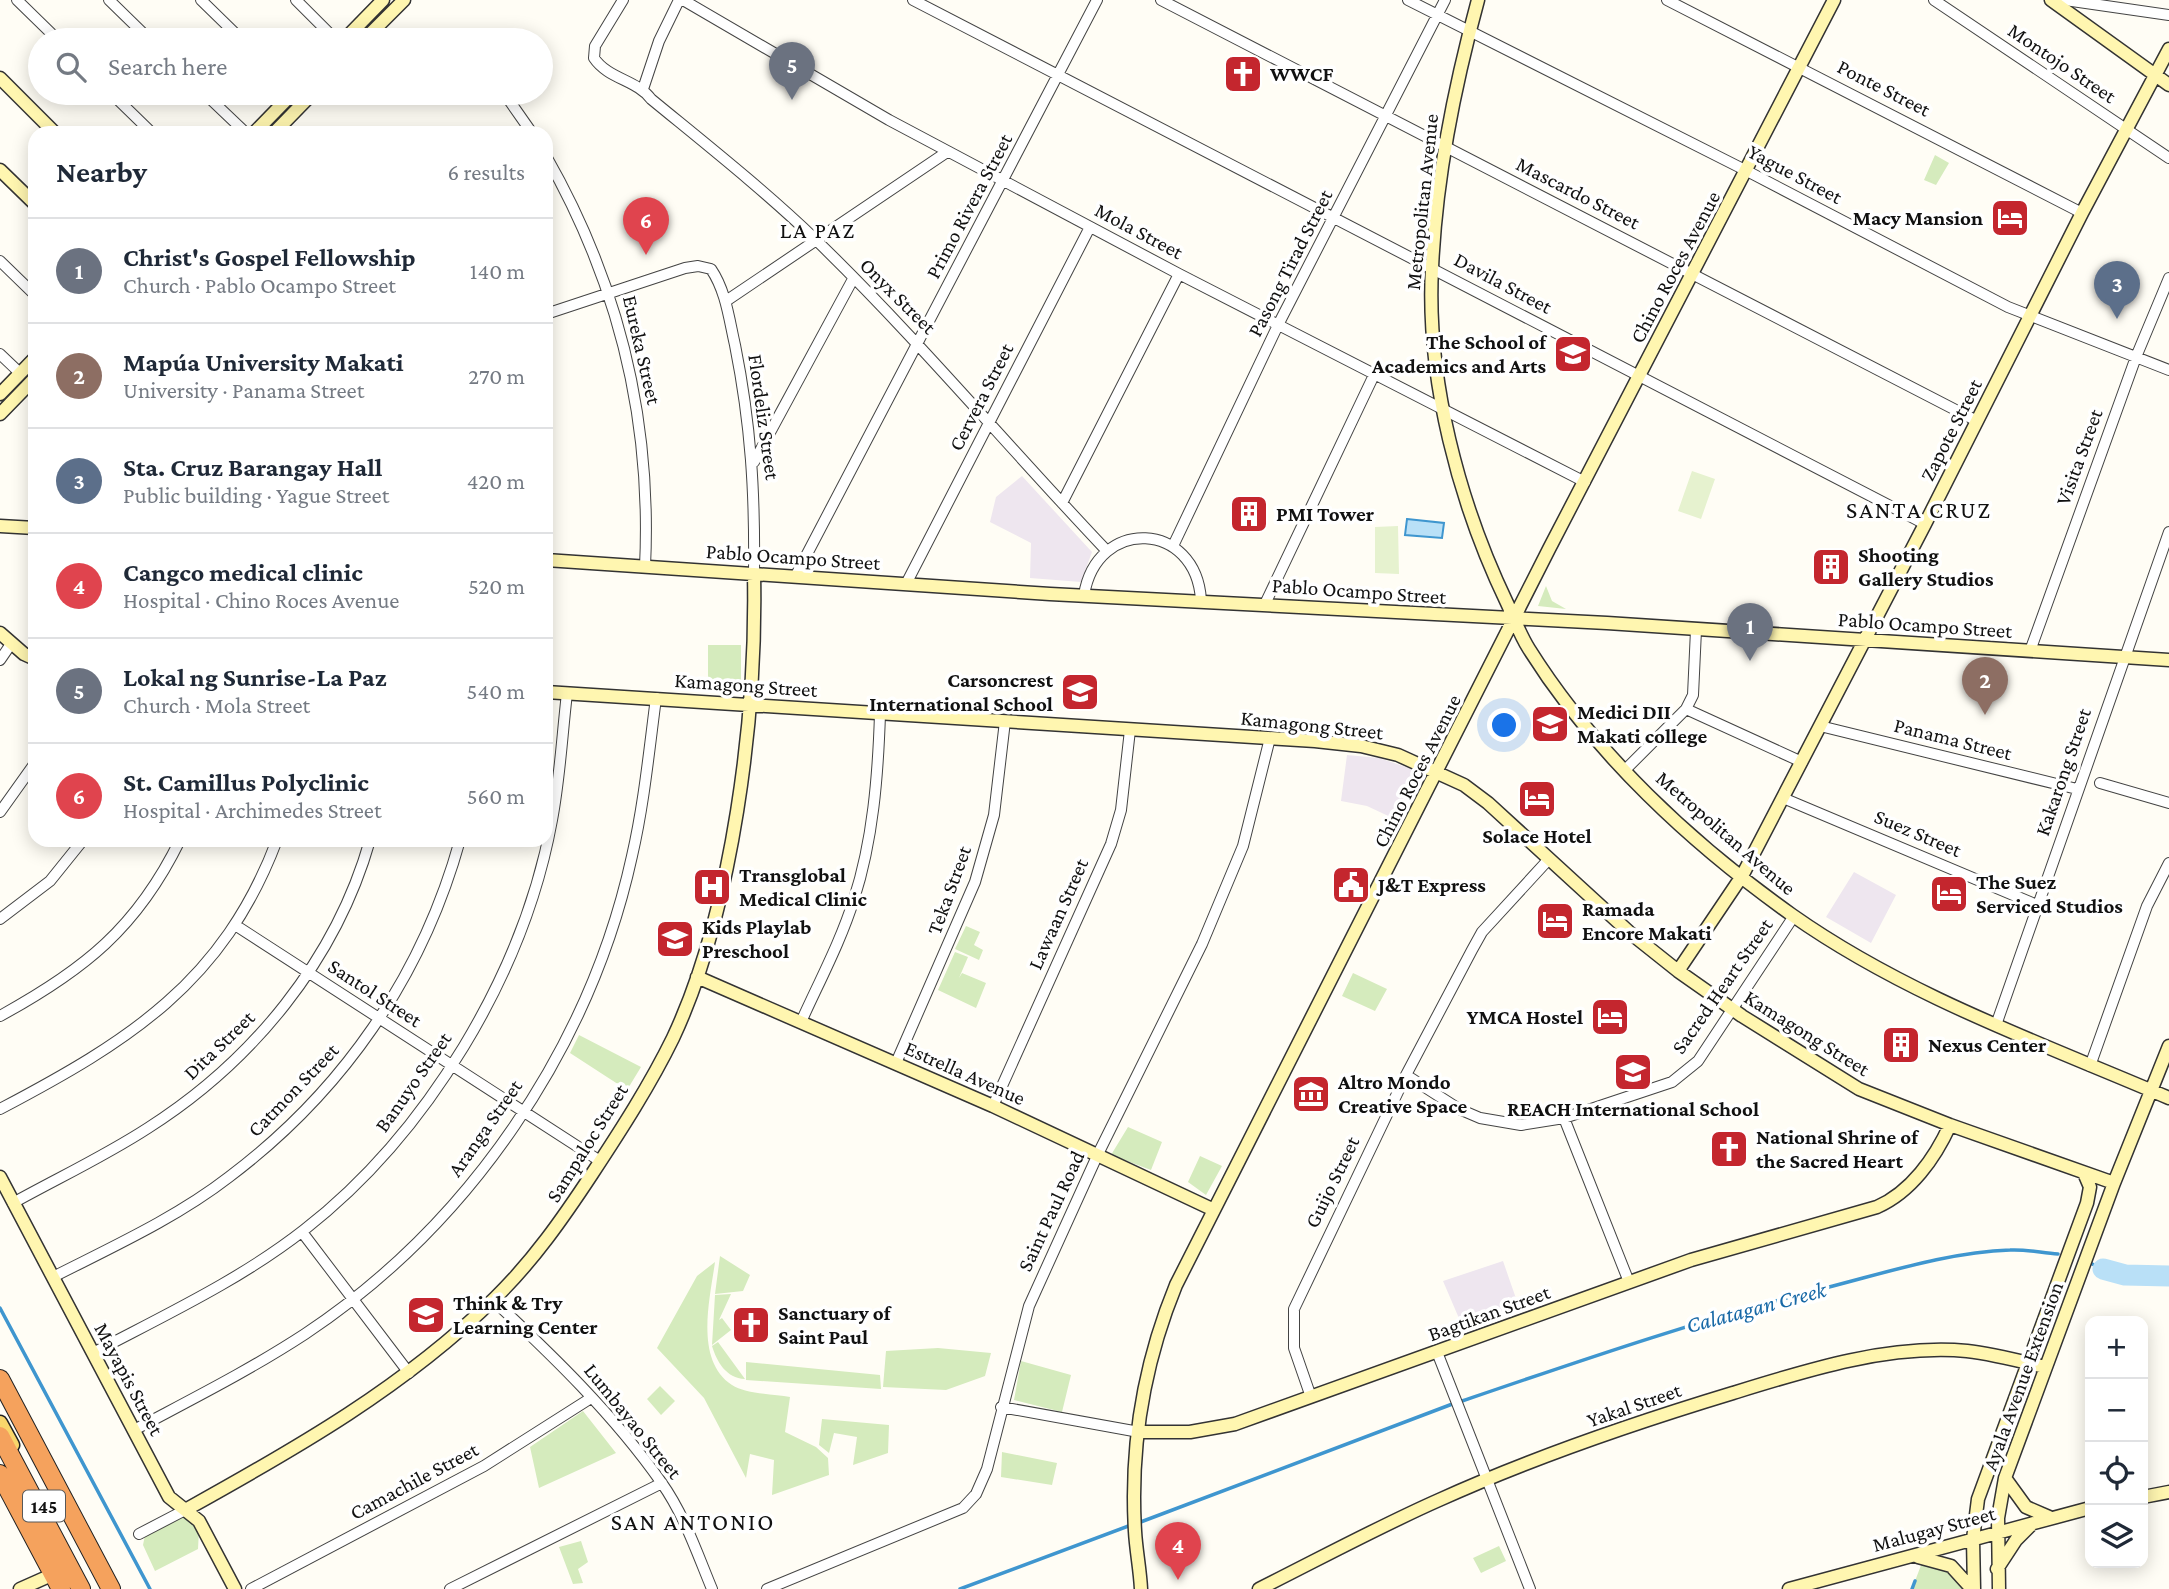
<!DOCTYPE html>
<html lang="en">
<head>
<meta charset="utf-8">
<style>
	:root { --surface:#fff; --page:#f2f2f3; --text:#1f2937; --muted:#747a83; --line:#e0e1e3; --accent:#2563eb }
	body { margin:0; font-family:"Crimson Pro",serif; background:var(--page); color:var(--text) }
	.controls { position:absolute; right:21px; bottom:21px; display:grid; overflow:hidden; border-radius:14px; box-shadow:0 4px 18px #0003 }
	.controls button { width:63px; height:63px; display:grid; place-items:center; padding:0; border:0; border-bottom:2px solid var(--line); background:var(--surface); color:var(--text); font:35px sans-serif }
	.you { position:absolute; left:1505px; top:726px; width:24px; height:24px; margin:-18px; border:5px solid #fff; border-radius:50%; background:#1a73e8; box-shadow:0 0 0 10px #1a73e833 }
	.badge { display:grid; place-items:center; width:46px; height:46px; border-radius:50%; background:var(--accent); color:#fff; font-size:23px; font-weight:700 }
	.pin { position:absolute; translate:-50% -58px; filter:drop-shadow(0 2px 4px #0008) }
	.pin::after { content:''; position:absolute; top:37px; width:24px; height:21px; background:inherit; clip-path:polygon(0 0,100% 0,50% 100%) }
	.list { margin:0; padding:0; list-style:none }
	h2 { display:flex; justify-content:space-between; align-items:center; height:91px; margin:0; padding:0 28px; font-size:30px }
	h2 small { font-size:23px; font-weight:400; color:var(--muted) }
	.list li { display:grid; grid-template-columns:46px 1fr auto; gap:21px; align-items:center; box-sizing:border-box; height:105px; padding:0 28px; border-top:2px solid var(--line) }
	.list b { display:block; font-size:26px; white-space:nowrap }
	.list p { margin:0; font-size:23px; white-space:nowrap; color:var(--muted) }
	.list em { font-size:23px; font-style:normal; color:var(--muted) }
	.icon { flex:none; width:38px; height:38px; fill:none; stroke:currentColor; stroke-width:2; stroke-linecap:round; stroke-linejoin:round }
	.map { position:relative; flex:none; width:2169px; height:1589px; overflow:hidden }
	.search { position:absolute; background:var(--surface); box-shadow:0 4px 18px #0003; left:28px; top:28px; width:525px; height:77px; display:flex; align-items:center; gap:18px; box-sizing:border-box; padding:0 24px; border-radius:38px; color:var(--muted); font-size:26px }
	.panel { position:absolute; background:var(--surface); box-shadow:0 4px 18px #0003; left:28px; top:126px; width:525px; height:721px; border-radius:21px }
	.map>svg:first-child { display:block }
</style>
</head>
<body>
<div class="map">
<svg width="2169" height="1589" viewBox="0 0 2169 1589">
	<rect width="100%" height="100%" fill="#fffdf5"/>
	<path fill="#eee6ef" d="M1022,476L1092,552L1081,582L1030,578L1031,543L990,522L996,497Z
		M1347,755L1379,758L1424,773L1399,821L1367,806L1341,801Z
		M1854,872L1896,895L1871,943L1826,917Z
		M1503,1261L1520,1310L1464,1330L1443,1281Z"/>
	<path fill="#d5ebbd" d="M1935,155L1949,163L1936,185L1924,180Z
		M1546,586L1552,601L1566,609L1538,606Z
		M708,645H741V689H708Z
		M966,926L980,932L974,945L983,950L979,960L955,949Z
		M955,952L968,957L959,978L962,973L986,983L976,1008L938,990Z
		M1353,973L1387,989L1375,1011L1342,996Z
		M579,1035L641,1067L627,1090L570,1053Z
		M1128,1127L1162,1142L1151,1170L1111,1155Z
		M1200,1156L1222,1166L1206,1195L1188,1182Z
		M720,1256L750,1275L743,1291L715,1294Z
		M715,1262C710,1299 694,1360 732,1385C745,1394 774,1394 790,1397L785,1432L816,1447L828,1458L829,1475L772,1495L774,1460L750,1454L746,1478L704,1398L657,1348L697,1276Z
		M731,1294L719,1320L722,1318L731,1330L712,1345L715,1295Z
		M718,1342L745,1379C726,1378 717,1362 712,1346Z
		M938,1348L991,1353L985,1376L946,1390L883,1387L886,1351Z
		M1021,1361L1071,1375L1062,1412L1014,1400Z
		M746,1362L880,1375L881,1389L746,1380Z
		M660,1386L675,1401L661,1415L647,1399Z
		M583,1411L616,1453L539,1488L530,1447Z
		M822,1419L889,1425L888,1453L853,1465L857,1437L834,1433L829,1453L819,1445Z
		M1002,1452L1057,1463L1052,1485L1001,1477Z
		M180,1512L199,1530L198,1549L155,1571L143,1545L145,1535Z
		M581,1541L588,1562L578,1569L583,1583L573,1584L559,1547Z
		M1499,1546L1506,1561L1481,1573L1473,1558Z
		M1923,1560L1951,1566L1970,1589H1912Z"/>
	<path fill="#e6f2cf" d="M1692,471L1715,479L1701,519L1678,511Z
		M1398,526L1399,574L1375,573V527Z"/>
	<path fill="#b9e0f7" stroke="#3f96cf" stroke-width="2" d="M1407,519L1444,523L1442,538L1405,535Z"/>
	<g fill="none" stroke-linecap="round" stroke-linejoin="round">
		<path stroke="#3f96cf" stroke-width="3.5" d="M2090,1263L2103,1269
			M0,1308L150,1589
			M1462,1401C1585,1359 1707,1317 1833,1286C1891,1271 1951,1252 2010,1250C2026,1249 2042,1253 2058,1254
			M1138,1523L1455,1403
			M960,1589L1131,1525
			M1912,1589L1915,1581"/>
		<path stroke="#b9e0f7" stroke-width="21" d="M2103,1269L2125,1275L2169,1276"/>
		<defs>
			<path id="street" d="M17,0L58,40
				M109,0L150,40
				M201,0L242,40
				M296,0L336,40
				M623,0L595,46L594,58C608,79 637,80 651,99C707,145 764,190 816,240C918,339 1009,448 1106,550
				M683,0L889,120L1179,274L1585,482
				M913,0L1925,524
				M1161,0L1977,421
				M1408,0L1747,171L2008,307L2169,370
				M1667,0L2082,213
				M1934,0L2169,158
				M2065,0L2169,15
				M643,89L659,41L679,0
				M111,93L152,133
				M204,93L246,133
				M504,93L532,133
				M546,156C618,282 652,421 645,567
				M0,261L35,295
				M726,301L947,152
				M546,314L685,268L698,266L711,269C726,291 729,319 735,345C751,425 755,492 754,574
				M0,354L20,373
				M754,462L853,279
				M1062,503L1179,274
				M1173,546L1278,325L1445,0
				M795,577L1097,0
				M906,584L1090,227
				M1084,595C1097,516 1196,521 1201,600
				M1265,604L1374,375
				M2030,651L2136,357L2169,278
				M0,660L11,644
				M1686,709L1802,762
				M1820,726L2077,789
				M1625,770L1686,709L1693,695L1696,630
				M2100,783L2169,803
				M1783,798L2037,905
				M0,812L35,763
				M0,919L50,881L83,840
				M235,925L600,1161
				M0,1016C84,970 137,928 180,840
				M801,1022C819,982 841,941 854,899C873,840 878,776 880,714
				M1996,1025L2169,532
				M896,1063L975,882L994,815L1005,721
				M2090,1066L2147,906L2169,863
				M1406,1075L1459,1109L1480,1118L1521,1125L1564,1118L1672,1082L1698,1061L1794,916
				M993,1106L1111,844L1121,810L1130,730
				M0,1109C129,1041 223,983 277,840
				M1564,1118L1629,1282
				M13,1203C58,1178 105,1156 148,1128C252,1062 336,960 370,840
				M302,1232L409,1373
				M53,1277C112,1247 176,1218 229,1177C342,1092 422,977 460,840
				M493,1300C553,1356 614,1415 661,1482C684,1514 697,1553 712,1589
				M1437,1352L1530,1589
				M93,1353C165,1315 240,1280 304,1230C427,1134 524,974 552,820C560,778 562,736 567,693
				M1311,1397L1294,1348V1309L1406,1075L1472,950L1482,932L1549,859
				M1001,1407L1139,1432
				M134,1430C192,1399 250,1370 305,1334C469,1225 590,1048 632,856C644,804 649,751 656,698
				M139,1534L187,1509
				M251,1589L484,1466L591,1398
				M450,1589L662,1483
				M767,1589L963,1508L976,1494L987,1469L1029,1306L1098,1154L1202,944L1243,846L1270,738"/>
			<path id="secondary" d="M1478,0C1454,88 1436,176 1432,268C1426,379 1459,503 1507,603C1514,618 1520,635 1529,649C1595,754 1692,844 1792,915C1907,996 2041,1043 2169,1098
				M2051,0L2169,85
				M344,40L383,0
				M364,40L404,0
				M0,78L55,133
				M254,133L293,93
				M274,133L313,93
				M0,170L35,204
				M0,394L35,358
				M0,414L35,378
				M0,526L35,528
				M546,560L1050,594L1607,623L2169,660
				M0,633L24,654L35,659
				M546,692L1315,741L1361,746L1398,755L1464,785L1488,803L1629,932L1678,971L1742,1016L1859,1089L1950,1125L2114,1183
				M1678,971L1742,876L1925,524L2082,213L2169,49
				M697,977L993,1106L1214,1210
				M0,1177L169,1497L199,1521L235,1589
				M1139,1432H1190L1235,1424L1691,1260L1877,1207C1911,1192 1935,1158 1950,1125
				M2005,1478L2026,1507L2049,1517
				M2143,1497L2169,1492
				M187,1509C297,1448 404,1387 495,1298C533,1261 563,1218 592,1174C621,1130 650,1085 673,1038C733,910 757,715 754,574
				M1918,1557L1951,1566L1972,1589
				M1997,1569L2016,1540L2033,1523
				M20,1589L47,1577
				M1141,1589C1140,1569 1136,1550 1135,1531C1130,1446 1144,1363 1176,1285L1549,549L1834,0
				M1259,1589C1319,1559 1378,1527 1439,1500C1534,1457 1634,1423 1733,1393C1807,1370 1889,1344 1967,1351C1993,1354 2020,1361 2045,1367
				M1789,1589L2090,1508
				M1974,1589L1973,1539L1978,1499L2087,1203L2090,1187L2084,1173
				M1999,1589L1998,1518L2005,1478L2114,1183L2169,1046"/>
			<path id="primary" d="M0,1423L12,1445"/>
			<path id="highway" d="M0,1379L111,1589
				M0,1436L81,1589
				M0,1474L61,1589"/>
		</defs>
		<use href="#street" stroke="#444" stroke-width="12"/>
		<use href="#secondary" stroke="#333" stroke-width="15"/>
		<use href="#primary" stroke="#222" stroke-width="17"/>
		<use href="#highway" stroke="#222" stroke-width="20"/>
		<use href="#street" stroke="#fff" stroke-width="10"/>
		<use href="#secondary" stroke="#fff6b0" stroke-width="12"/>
		<use href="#primary" stroke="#f9d66b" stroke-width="14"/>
		<use href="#highway" stroke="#f5a25d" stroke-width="18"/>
	</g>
	<defs>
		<symbol id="church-square" viewBox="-11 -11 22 22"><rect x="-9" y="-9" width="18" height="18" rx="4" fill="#c4262e" stroke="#fff"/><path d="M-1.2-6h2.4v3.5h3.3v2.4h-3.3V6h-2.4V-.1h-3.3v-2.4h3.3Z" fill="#fff"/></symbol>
		<symbol id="hotel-square" viewBox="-11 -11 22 22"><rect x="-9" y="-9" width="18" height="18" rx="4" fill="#c4262e" stroke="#fff"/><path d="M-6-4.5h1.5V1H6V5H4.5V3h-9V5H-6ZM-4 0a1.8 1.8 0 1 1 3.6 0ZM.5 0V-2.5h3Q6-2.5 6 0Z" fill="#fff"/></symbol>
		<symbol id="school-square" viewBox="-11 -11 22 22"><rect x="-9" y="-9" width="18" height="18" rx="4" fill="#c4262e" stroke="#fff"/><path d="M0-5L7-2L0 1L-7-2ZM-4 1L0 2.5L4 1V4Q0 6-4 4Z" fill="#fff"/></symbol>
		<symbol id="building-square" viewBox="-11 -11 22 22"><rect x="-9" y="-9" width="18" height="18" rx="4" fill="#c4262e" stroke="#fff"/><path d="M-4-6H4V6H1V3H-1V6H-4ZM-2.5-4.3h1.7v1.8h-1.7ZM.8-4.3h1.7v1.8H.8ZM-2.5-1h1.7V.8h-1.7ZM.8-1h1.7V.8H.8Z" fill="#fff"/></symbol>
		<symbol id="university-square" viewBox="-11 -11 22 22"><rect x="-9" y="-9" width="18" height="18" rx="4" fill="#c4262e" stroke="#fff"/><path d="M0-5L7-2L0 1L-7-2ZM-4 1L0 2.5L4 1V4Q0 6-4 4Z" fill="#fff"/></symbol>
		<symbol id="civic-square" viewBox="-11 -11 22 22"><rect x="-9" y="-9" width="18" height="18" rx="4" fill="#c4262e" stroke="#fff"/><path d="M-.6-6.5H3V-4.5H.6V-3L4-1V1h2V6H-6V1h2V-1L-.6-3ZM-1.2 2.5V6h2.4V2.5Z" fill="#fff"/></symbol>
		<symbol id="hospital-square" viewBox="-11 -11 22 22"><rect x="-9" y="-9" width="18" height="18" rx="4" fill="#c4262e" stroke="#fff"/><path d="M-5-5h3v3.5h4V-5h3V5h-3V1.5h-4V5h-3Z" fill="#fff"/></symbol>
		<symbol id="museum-square" viewBox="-11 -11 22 22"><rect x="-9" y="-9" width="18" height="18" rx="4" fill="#c4262e" stroke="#fff"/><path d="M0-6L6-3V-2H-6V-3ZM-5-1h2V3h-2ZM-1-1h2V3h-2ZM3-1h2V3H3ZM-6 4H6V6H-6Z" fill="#fff"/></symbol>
	</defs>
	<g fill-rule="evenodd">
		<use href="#church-square" x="1221" y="52" width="44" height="44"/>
		<use href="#hotel-square" x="1988" y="196" width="44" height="44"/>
		<use href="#school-square" x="1551" y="332" width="44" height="44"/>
		<use href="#building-square" x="1227" y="492" width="44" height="44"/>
		<use href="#building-square" x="1809" y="545" width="44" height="44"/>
		<use href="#school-square" x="1058" y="670" width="44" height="44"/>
		<use href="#university-square" x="1528" y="702" width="44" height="44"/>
		<use href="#hotel-square" x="1515" y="777" width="44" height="44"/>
		<use href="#civic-square" x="1329" y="863" width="44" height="44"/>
		<use href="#hospital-square" x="690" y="865" width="44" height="44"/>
		<use href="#hotel-square" x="1927" y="872" width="44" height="44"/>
		<use href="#hotel-square" x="1533" y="899" width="44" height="44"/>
		<use href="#school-square" x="653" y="917" width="44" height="44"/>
		<use href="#hotel-square" x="1588" y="995" width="44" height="44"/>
		<use href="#building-square" x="1879" y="1023" width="44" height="44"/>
		<use href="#school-square" x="1611" y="1050" width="44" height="44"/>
		<use href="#museum-square" x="1289" y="1072" width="44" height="44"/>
		<use href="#church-square" x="1707" y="1127" width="44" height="44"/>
		<use href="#school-square" x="404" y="1293" width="44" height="44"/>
		<use href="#church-square" x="729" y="1303" width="44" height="44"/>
	</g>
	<g text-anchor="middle" stroke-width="7" stroke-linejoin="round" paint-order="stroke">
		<rect fill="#fff" stroke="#585858" stroke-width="2" x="23" y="1490.5" width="42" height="31" rx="5"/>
		<g font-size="19" font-weight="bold" fill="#111">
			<text x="44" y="1513">145</text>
		</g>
		<g font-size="21" fill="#111" stroke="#fff">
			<text transform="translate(2062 63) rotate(34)" y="7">Montojo Street</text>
			<text transform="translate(1884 88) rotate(27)" y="7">Ponte Street</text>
			<text transform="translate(1795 174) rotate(28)" y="7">Yague Street</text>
			<text transform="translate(1578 193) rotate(27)" y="7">Mascardo Street</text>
			<text transform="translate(1422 202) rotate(-84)" y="7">Metropolitan Avenue</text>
			<text transform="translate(969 206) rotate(-62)" y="7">Primo Rivera Street</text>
			<text transform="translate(1139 231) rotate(28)" y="7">Mola Street</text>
			<text transform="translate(1290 263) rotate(-63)" y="7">Pasong Tirad Street</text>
			<text transform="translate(1675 267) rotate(-62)" y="7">Chino Roces Avenue</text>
			<text transform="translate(1503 283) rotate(28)" y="7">Davila Street</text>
			<text transform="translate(898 296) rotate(45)" y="7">Onyx Street</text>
			<text transform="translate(642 350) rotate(77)" y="7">Eureka Street</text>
			<text transform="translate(981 397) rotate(-63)" y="7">Cervera Street</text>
			<text transform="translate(764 417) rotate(82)" y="7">Flordeliz Street</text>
			<text transform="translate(1951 430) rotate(-63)" y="7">Zapote Street</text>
			<text transform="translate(2079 457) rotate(-70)" y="7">Visita Street</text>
			<text transform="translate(793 557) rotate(4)" y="7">Pablo Ocampo Street</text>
			<text transform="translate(1359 591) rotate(4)" y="7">Pablo Ocampo Street</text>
			<text transform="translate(1925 625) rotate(4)" y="7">Pablo Ocampo Street</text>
			<text transform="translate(746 685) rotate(4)" y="7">Kamagong Street</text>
			<text transform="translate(1312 725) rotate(6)" y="7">Kamagong Street</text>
			<text transform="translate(1953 739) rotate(14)" y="7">Panama Street</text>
			<text transform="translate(1417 771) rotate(-63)" y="7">Chino Roces Avenue</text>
			<text transform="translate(2063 772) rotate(-71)" y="7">Kakarong Street</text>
			<text transform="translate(1726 833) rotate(41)" y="7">Metropolitan Avenue</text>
			<text transform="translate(1918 833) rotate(23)" y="7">Suez Street</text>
			<text transform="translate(949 890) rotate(-70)" y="7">Teka Street</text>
			<text transform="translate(1058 914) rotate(-66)" y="7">Lawaan Street</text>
			<text transform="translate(1722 986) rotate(-55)" y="7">Sacred Heart Street</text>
			<text transform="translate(375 993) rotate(33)" y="7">Santol Street</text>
			<text transform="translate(1807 1033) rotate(32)" y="7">Kamagong Street</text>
			<text transform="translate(219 1045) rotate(-44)" y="7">Dita Street</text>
			<text transform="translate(965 1073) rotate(24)" y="7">Estrella Avenue</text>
			<text transform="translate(413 1082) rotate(-55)" y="7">Banuyo Street</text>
			<text transform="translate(293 1090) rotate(-46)" y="7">Catmon Street</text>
			<text transform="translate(485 1128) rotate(-55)" y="7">Aranga Street</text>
			<text transform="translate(587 1143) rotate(-58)" y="7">Sampaloc Street</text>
			<text transform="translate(1332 1182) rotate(-64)" y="7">Guijo Street</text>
			<text transform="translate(1051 1211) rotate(-65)" y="7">Saint Paul Road</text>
			<text transform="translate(1489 1313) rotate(-20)" y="7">Bagtikan Street</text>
			<text transform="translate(2023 1376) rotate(-70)" y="7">Ayala Avenue Extension</text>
			<text transform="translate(129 1379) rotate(62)" y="7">Mayapis Street</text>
			<text transform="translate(1634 1405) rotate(-19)" y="7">Yakal Street</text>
			<text transform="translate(633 1421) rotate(51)" y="7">Lumbayao Street</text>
			<text transform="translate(414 1481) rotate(-28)" y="7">Camachile Street</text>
			<text transform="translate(1934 1529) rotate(-15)" y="7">Malugay Street</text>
		</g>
		<g font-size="21" font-weight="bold" fill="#111" stroke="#fff" text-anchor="start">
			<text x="1270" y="81">WWCF</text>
			<text x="1983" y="225" text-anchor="end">Macy Mansion</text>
			<text x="1546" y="349" text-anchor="end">The School of<tspan x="1546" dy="24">Academics and Arts</tspan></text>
			<text x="1276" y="521">PMI Tower</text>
			<text x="1858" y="562">Shooting<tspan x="1858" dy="24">Gallery Studios</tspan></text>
			<text x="1053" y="687" text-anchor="end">Carsoncrest<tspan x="1053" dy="24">International School</tspan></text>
			<text x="1577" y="719">Medici DII<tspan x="1577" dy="24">Makati college</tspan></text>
			<text x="1537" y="843" text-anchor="middle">Solace Hotel</text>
			<text x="739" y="882">Transglobal<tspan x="739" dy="24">Medical Clinic</tspan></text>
			<text x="1976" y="889">The Suez<tspan x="1976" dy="24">Serviced Studios</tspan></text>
			<text x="1378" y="892">J&amp;T Express</text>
			<text x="1582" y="916">Ramada<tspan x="1582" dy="24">Encore Makati</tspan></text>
			<text x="702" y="934">Kids Playlab<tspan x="702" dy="24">Preschool</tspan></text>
			<text x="1583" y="1024" text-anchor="end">YMCA Hostel</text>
			<text x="1928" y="1052">Nexus Center</text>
			<text x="1338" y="1089">Altro Mondo<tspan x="1338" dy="24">Creative Space</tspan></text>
			<text x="1633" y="1116" text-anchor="middle">REACH International School</text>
			<text x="1756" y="1144">National Shrine of<tspan x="1756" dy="24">the Sacred Heart</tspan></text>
			<text x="453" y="1310">Think &amp; Try<tspan x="453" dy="24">Learning Center</tspan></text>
			<text x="778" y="1320">Sanctuary of<tspan x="778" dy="24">Saint Paul</tspan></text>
		</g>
		<g font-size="23" letter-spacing="2" fill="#111" stroke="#fff">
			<text x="818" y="238">LA PAZ</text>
		</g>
		<g font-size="23" font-style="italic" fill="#1768a6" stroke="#fff">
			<text transform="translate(1756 1307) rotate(-15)" y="8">Calatagan Creek</text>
		</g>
		<g font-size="24" letter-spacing="2" fill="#111" stroke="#fff">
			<text x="1919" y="518">SANTA CRUZ</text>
			<text x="693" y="1530">SAN ANTONIO</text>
		</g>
	</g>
</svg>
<div class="controls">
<button>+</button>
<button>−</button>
<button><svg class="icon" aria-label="locate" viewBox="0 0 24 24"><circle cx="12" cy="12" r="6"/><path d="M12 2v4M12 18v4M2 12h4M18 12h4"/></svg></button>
<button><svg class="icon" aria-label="layers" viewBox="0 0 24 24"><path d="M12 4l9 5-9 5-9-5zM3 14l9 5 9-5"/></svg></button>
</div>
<div class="you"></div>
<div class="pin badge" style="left:1750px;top:661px;background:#6b7280">1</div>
<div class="pin badge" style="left:1985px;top:715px;background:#8d6e63">2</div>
<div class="pin badge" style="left:2117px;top:319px;background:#5c6f8a">3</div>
<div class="pin badge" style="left:1178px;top:1580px;background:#e0444e">4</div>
<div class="pin badge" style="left:792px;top:100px;background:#6b7280">5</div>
<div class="pin badge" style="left:646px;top:255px;background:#e0444e">6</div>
<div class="search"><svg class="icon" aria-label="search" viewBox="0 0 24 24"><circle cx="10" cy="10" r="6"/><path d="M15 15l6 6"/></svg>Search here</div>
<section class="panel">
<h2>Nearby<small>6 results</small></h2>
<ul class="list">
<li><span class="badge" style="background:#6b7280">1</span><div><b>Christ's Gospel Fellowship</b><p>Church · Pablo Ocampo Street</p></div><em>140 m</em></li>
<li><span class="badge" style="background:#8d6e63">2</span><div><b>Mapúa University Makati</b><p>University · Panama Street</p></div><em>270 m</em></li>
<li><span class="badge" style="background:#5c6f8a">3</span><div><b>Sta. Cruz Barangay Hall</b><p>Public building · Yague Street</p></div><em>420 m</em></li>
<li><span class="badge" style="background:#e0444e">4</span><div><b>Cangco medical clinic</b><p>Hospital · Chino Roces Avenue</p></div><em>520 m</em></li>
<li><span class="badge" style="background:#6b7280">5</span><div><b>Lokal ng Sunrise-La Paz</b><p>Church · Mola Street</p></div><em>540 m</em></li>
<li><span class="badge" style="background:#e0444e">6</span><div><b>St. Camillus Polyclinic</b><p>Hospital · Archimedes Street</p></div><em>560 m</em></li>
</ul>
</section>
</div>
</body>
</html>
